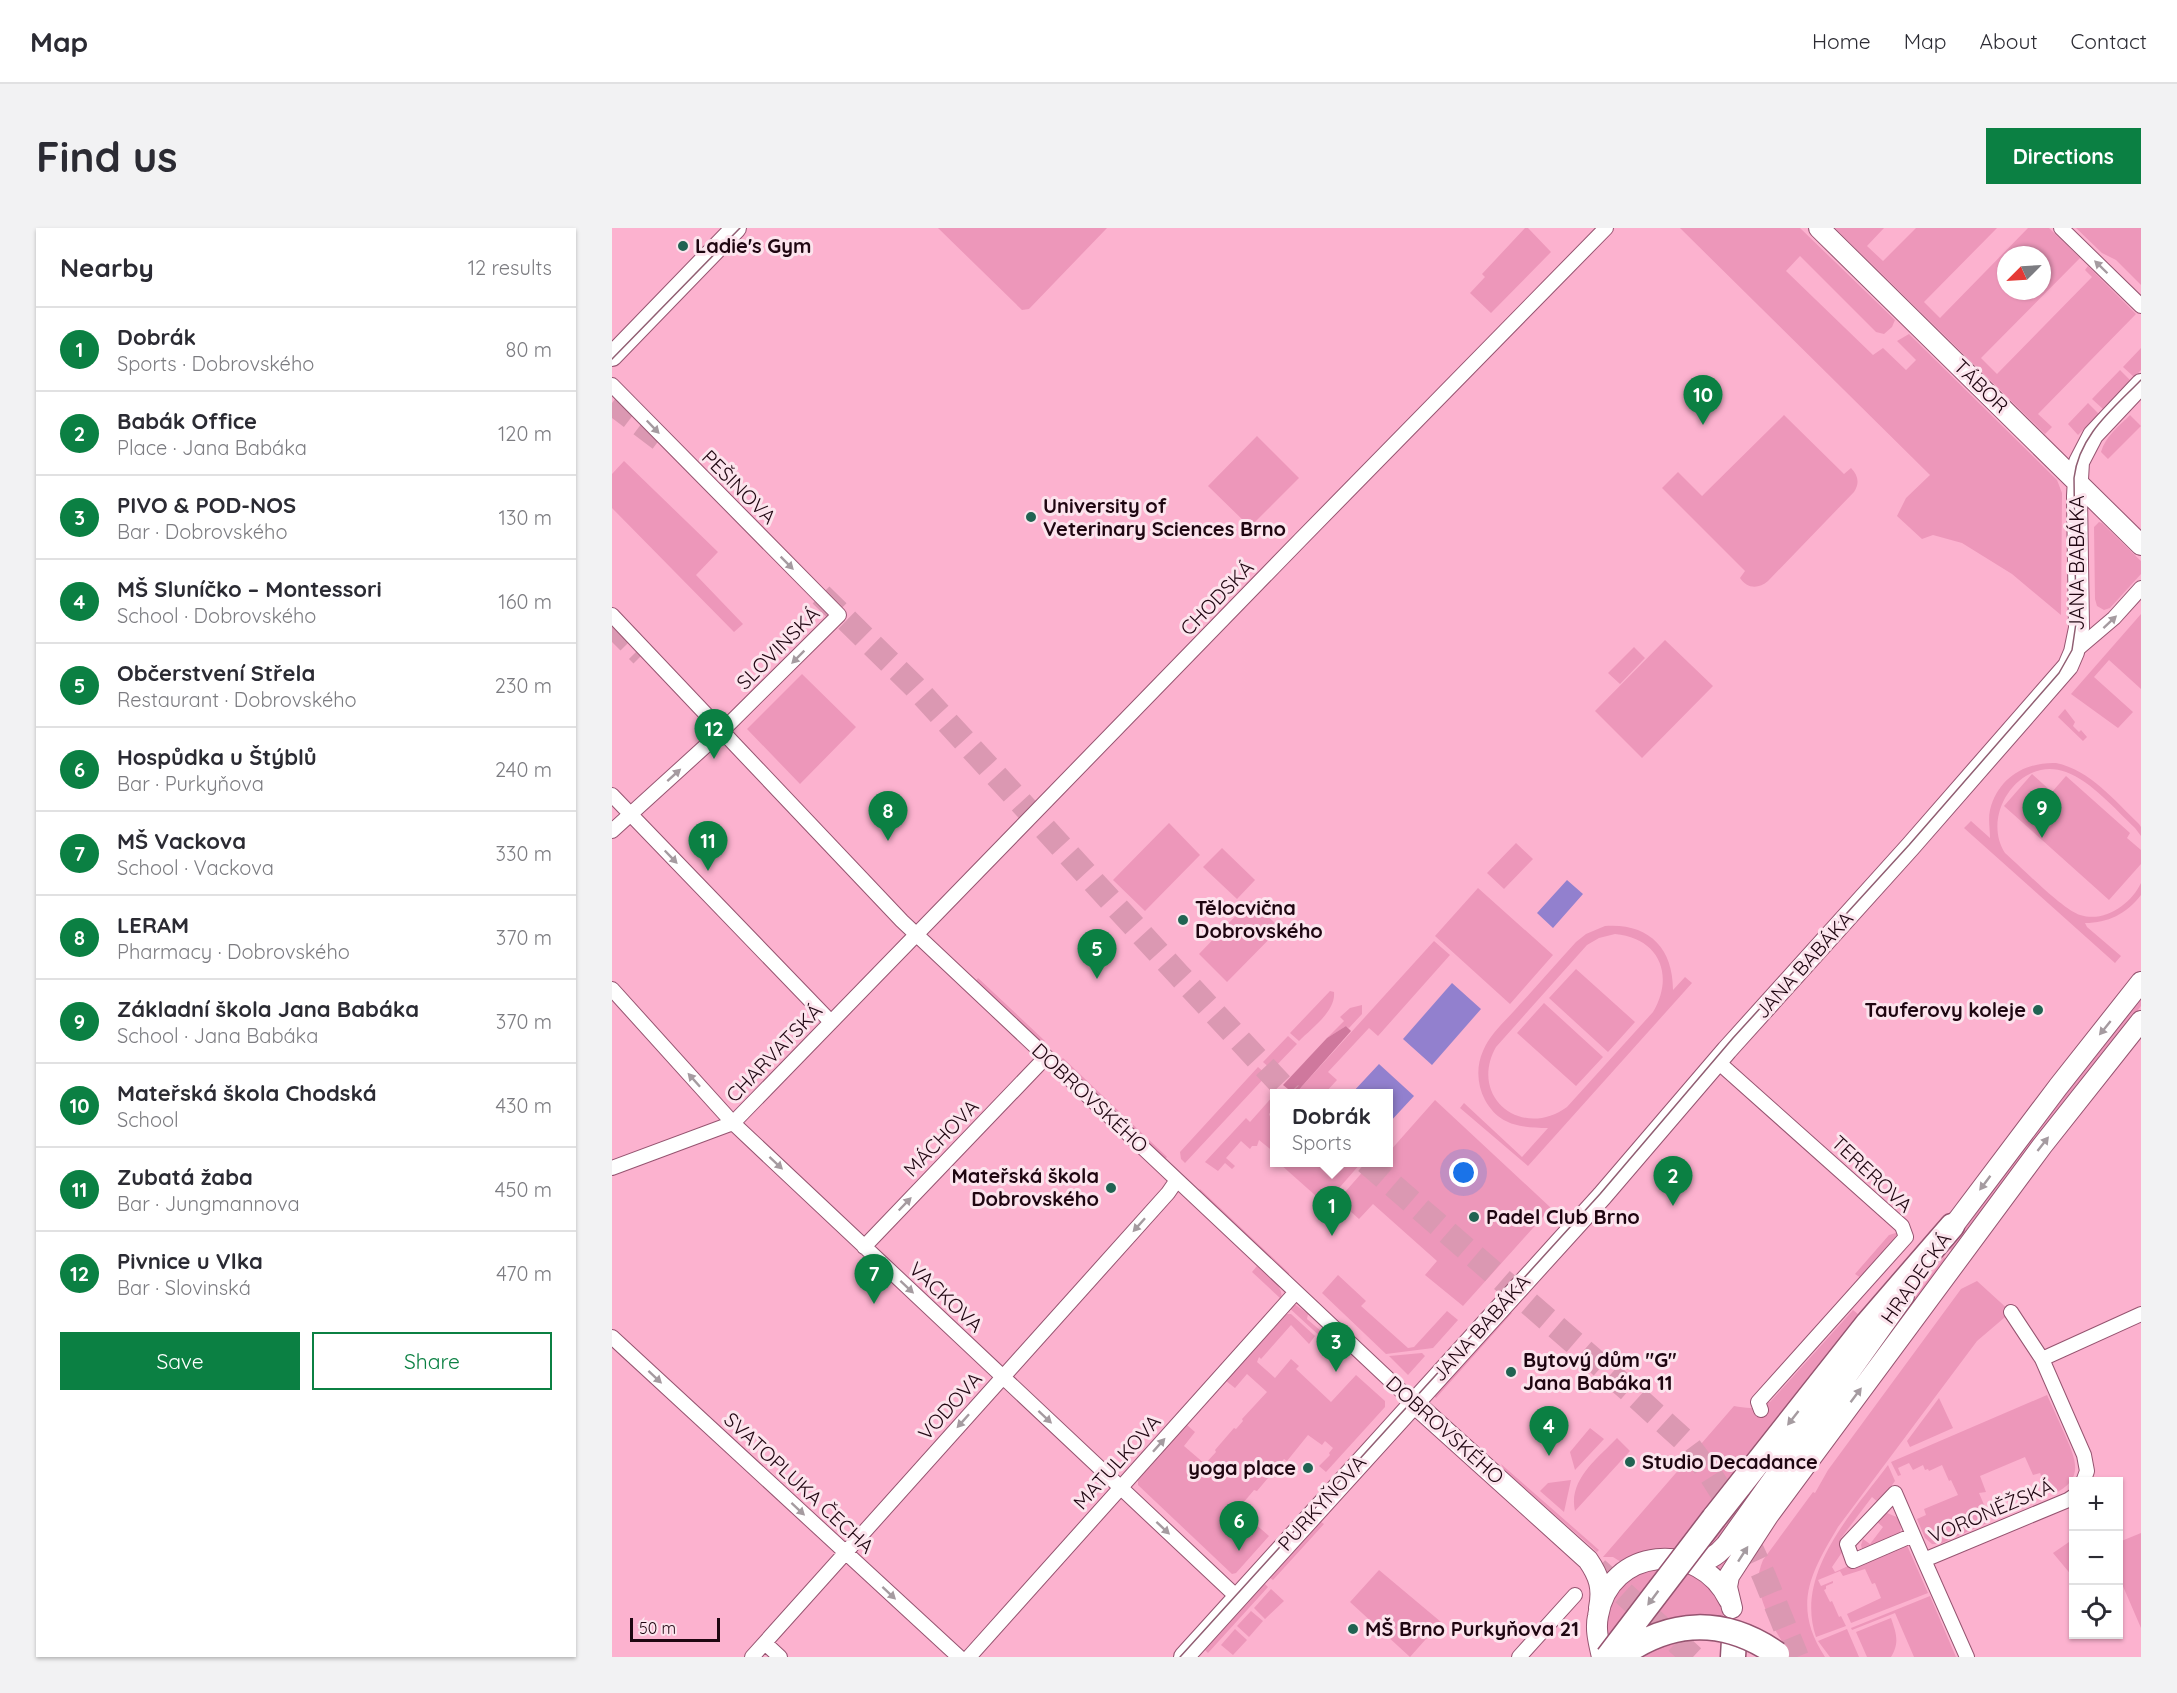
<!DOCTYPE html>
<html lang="en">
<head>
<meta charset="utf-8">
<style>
	:root { --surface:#fff; --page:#f2f2f3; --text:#2b2b33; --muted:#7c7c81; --line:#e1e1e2; --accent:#0b8043 }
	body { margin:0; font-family:Quicksand,sans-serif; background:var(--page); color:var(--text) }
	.controls { position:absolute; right:18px; bottom:18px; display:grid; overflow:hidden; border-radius:0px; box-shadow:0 2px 4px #0004 }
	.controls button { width:54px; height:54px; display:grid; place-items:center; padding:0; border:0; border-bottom:2px solid var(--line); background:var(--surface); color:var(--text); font:30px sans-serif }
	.compass { position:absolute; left:1385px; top:18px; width:54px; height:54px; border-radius:50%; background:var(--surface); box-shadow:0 2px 4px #0004; rotate:246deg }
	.scale { position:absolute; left:18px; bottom:15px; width:90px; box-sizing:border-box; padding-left:6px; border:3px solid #1f0611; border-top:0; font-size:16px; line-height:21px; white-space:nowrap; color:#1f0611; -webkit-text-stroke:4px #fce4ed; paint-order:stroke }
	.you { position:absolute; left:852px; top:945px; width:21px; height:21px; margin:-15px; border:4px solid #fff; border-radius:50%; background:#1a73e8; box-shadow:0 0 0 9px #1a73e833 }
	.badge { display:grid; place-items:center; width:39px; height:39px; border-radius:50%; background:var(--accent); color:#fff; font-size:20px; font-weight:700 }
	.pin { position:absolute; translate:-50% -50px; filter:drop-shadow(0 2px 3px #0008) }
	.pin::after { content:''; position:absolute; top:32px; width:21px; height:18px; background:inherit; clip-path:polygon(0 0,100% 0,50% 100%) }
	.popup { position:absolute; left:658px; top:861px; width:123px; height:78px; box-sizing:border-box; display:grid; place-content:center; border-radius:0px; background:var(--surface); filter:drop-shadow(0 2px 4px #0005); font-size:20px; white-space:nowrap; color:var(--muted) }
	.popup b { font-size:22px; color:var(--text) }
	.popup::after { content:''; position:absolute; left:50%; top:100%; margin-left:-12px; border:12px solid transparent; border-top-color:var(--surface) }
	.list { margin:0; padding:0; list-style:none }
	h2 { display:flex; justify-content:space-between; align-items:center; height:78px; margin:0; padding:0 24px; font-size:26px }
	h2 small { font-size:20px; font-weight:400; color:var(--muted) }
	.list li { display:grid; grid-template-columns:39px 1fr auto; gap:18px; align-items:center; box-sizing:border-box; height:84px; padding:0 24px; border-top:2px solid var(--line) }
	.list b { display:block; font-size:22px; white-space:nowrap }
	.list p { margin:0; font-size:20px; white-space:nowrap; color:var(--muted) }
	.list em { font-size:20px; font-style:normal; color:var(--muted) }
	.actions { display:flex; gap:12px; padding:18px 24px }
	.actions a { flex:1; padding:14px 0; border:2px solid var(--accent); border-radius:0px; text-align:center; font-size:21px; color:var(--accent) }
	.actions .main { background:var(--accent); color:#fff }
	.icon { flex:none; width:33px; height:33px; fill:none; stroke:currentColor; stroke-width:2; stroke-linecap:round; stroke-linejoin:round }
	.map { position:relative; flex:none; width:1529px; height:1429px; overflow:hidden; border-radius:0px }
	header { display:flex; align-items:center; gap:36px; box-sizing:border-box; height:84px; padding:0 30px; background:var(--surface); border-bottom:2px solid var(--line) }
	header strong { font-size:28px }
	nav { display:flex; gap:33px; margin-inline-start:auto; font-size:21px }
	.intro { display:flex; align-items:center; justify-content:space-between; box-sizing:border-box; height:144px; padding:0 36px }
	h1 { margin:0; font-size:42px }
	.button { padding:15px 27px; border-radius:0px; background:var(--accent); color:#fff; font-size:21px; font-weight:700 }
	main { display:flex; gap:36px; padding:0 36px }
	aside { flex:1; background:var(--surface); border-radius:0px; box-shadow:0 2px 4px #0004 }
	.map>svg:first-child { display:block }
</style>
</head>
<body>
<header>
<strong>Map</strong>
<nav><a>Home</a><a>Map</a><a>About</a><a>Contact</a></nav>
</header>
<div class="intro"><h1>Find us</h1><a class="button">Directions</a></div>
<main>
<aside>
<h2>Nearby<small>12 results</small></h2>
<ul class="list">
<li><span class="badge">1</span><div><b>Dobrák</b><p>Sports · Dobrovského</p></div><em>80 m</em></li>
<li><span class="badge">2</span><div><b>Babák Office</b><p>Place · Jana Babáka</p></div><em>120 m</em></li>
<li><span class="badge">3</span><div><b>PIVO &amp; POD-NOS</b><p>Bar · Dobrovského</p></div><em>130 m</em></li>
<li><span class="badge">4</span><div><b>MŠ Sluníčko – Montessori</b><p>School · Dobrovského</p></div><em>160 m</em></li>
<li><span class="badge">5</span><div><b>Občerstvení Střela</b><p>Restaurant · Dobrovského</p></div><em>230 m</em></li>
<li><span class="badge">6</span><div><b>Hospůdka u Štýblů</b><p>Bar · Purkyňova</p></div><em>240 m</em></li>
<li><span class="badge">7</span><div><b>MŠ Vackova</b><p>School · Vackova</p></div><em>330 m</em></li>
<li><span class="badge">8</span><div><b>LERAM</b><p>Pharmacy · Dobrovského</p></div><em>370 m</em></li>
<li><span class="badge">9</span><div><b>Základní škola Jana Babáka</b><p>School · Jana Babáka</p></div><em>370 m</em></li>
<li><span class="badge">10</span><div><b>Mateřská škola Chodská</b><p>School</p></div><em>430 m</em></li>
<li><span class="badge">11</span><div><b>Zubatá žaba</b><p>Bar · Jungmannova</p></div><em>450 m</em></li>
<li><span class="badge">12</span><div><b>Pivnice u Vlka</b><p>Bar · Slovinská</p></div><em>470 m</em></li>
</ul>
<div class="actions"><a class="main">Save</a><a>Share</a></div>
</aside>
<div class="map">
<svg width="1529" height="1429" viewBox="0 0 1529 1429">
	<rect width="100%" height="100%" fill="#fcb2cf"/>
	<path fill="#ed97ba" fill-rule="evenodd" d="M326,0H495L417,81L410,82Z
		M913,0H916L939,24L879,85L858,65L873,49L870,46Z
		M1068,0H1188L1283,92L1280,99L1272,106L1264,104L1188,28L1174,43L1261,127L1271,120L1294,142L1304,132L1285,113L1297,106L1445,252L1450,265L1449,387L1400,346L1350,315L1321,307L1310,311L1285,288L1294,270L1318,247Z
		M1223,0H1272L1255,18L1271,33L1304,0H1385L1312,74L1328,90L1416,0H1437L1468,30L1369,130L1385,146L1480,49L1473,42L1476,38L1524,86L1426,186L1440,199L1433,206ZM1394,27H1430V63H1394Z
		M1464,0H1529V57L1504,32L1490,25Z
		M1529,120V142L1522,149L1511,139Z
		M1508,142L1519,153L1491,181L1480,171Z
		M1476,175L1487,186L1466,207L1456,196Z
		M1172,187L1232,246L1239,240C1246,247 1248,255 1242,264L1156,353C1147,361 1135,361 1128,350L1133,343L1050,260L1066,244L1090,268Z
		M1518,187L1529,198L1496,231L1489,224C1493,209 1507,198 1518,187Z
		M645,208L687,250L638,299L596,258Z
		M12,233L106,324L84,347L131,396L122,404L0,280V246Z
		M1487,294L1490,295L1529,333V346L1498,380L1492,382L1485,378L1483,371L1482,299Z
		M1529,386V461L1497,432L1482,449L1521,484L1506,500L1459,466Z
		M1053,412L1101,458L1030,530L983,483Z
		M1022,419L1033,430L1008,456L996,445Z
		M190,446L244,499L188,556L135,501Z
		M1453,481L1463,494L1461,498L1467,504L1469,502L1475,509L1471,513L1446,489Z
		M1444,535C1478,542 1503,573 1527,596L1529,599V608L1523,600C1504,582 1479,553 1454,544C1409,527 1368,586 1393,625C1408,638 1451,682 1468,687C1493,695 1519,676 1529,655V667C1514,686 1496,695 1473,695L1475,699L1509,728L1503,735L1352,600L1359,593L1378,610C1378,601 1376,591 1378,582C1386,550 1413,534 1444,535Z
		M1420,546L1440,564L1454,548L1518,605L1515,610L1529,622V636L1497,672L1392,578Z
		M557,595L588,627L533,683L501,652Z
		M904,615L921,631L892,661L875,645Z
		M610,620L643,652L625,671L591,639Z
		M866,660L941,727L898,776L823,708Z
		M639,672L668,700L615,754L587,726Z
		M993,698C1036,695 1061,719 1061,762L1073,749L1080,755L916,938L848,880L852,875L910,929L936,900C910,899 888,899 873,872C865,857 864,838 871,823C877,808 891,795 902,783C923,760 943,737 964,714L974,706ZM1003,706C1047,710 1063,747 1041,784L955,879C910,912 856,869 884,819L975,717L987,710Z
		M822,713L838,727L766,808L757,800L716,844L725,852L713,865H684Z
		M964,741L1023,794L996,824L937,770Z
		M366,750L433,813L430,816L366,756L364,753Z
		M718,763L722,764C724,783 700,800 687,813L678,805Z
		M1529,768V778L1342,1025L1338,1021L1404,931Z
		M932,775L991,829L964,858L905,805Z
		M750,777V786L737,800L734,798L715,810L732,793L728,789L738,780Z
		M676,808L685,816L660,842L651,834Z
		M451,830L555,929L552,932L448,833Z
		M646,839L655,847L573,935L569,931L568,924Z
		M662,867L663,879L657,886L660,894L663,895V925L647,912L645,918H640L638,921L629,913L614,930L623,938L620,941L613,935L606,943L593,934L634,890L638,894Z
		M823,872L939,980L851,1078L813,1047L825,1033L761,976L747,991L726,972L755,939L760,943L768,935L777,934V924Z
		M670,934H749V935L713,976L668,936Z
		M588,961L677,1045V1048L585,965Z
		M1287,1004L1285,1010L1249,1050L1243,1046L1277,1007Z
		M1332,1029L1336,1033L1110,1347L1102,1340L1119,1324Z
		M645,1038C654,1047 673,1058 669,1071L640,1044Z
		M726,1047L754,1073L749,1078L796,1120L802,1119L835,1083L846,1092L821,1120L774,1126L710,1065Z
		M1365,1053L1399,1084L1365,1113L1226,1299C1198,1346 1180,1378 1213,1429H1181C1167,1412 1149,1378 1146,1355C1146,1347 1148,1339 1151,1332L1201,1264L1203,1265L1216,1242L1349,1061Z
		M681,1075L696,1086L695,1091L709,1103L713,1102L718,1105L712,1112L674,1077Z
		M1241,1082L1252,1091L1067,1324L1009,1334L1001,1329H991L1122,1178C1134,1180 1146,1183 1154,1173L1158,1174Z
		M898,1084L900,1085L824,1170L822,1168Z
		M675,1086H679L703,1108L697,1116L679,1097L649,1131L647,1129L645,1134L663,1150L679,1131L687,1138L684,1141L719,1174L744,1147L773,1173V1179L714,1244L707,1238L718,1227L717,1225L721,1220L713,1213L710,1217L696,1207L675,1233L672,1231L645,1263L642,1262L626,1281L657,1308L624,1345L620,1346L526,1257V1252L575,1197L583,1204L572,1218L593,1236L604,1224L603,1222L622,1200L624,1201L631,1193L630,1191L655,1164L635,1146L623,1160L614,1153Z
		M810,1125L813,1128L796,1147L777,1128Z
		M1435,1167C1441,1180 1447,1193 1453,1207C1464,1232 1473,1252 1441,1266L1434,1259L1428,1245L1421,1247L1413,1229L1368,1248L1374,1264L1367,1265L1376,1286L1377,1294L1328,1316H1320L1313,1310L1305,1291L1314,1287L1312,1281L1346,1267L1339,1252L1337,1253L1330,1237L1317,1243L1316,1241L1313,1242L1311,1237L1301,1242L1297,1235L1286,1240L1289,1247L1286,1248L1279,1234Z
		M1327,1170L1341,1200L1298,1219L1295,1213Z
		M978,1200L992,1211L963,1242L958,1224Z
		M1005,1210L1018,1223L963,1283C956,1252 985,1231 1005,1210Z
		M1170,1218L1173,1223L1107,1313L1092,1323Z
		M889,1236L987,1322L985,1324L892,1242Z
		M1276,1237L1283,1253L1267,1275L1260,1269L1229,1310L1233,1320L1220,1339L1223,1344L1285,1316L1294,1315L1316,1365L1239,1395L1235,1386L1269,1370L1263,1355L1260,1356L1253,1341L1231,1348L1228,1343L1206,1352L1209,1358L1221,1353V1355L1214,1358V1361L1212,1362L1218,1374L1220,1373L1227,1389L1229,1388L1234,1398L1204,1409C1182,1345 1241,1284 1276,1237Z
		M959,1252L952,1284L928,1263L936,1255Z
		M1275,1285L1287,1290L1289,1301L1287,1307L1253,1323L1250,1321L1249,1317L1251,1311L1258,1316L1271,1299L1264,1293L1268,1288Z
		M709,1294L712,1296L661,1352L658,1350Z
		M1529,1305V1400L1507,1349V1314Z
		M1457,1314L1461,1316V1349L1441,1325Z
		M1050,1340C1084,1342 1109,1363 1113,1397L1001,1417C993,1406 993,1399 996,1386C1004,1359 1023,1344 1050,1340Z
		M767,1342L829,1394L798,1429L738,1374Z
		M653,1356L656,1359L596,1425L593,1422Z
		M659,1361L672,1373L653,1391L642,1380Z
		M1318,1368L1344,1429H1302L1283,1385L1240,1402L1239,1400Z
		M639,1383L651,1393L637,1409L625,1398Z
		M1279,1390C1284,1405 1288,1414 1279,1429H1255L1244,1404Z
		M623,1401L635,1412L621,1427L609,1417Z
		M1235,1401L1247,1429H1218L1206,1413Z
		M1055,1410L1073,1425L1070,1429H1002Z"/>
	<path fill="#cf789d" d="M734,798L739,803L684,865H681L671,857L715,810Z"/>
	<path fill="#9280ce" d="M955,652L971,666L941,700L925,685Z
		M840,755L869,781L820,837L791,811Z
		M767,836L802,868L777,895V866L740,865Z"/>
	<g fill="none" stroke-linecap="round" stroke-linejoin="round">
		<path stroke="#db98b2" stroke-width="24" stroke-dasharray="24 12" stroke-linecap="butt" d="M0,175L53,215
			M209,367L303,459L566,746L678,866
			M0,397L30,427
			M754,934L1019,1164L1074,1214L1098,1246L1124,1287L1152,1348L1185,1429
			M985,1341L1081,1429"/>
		<defs>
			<path id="street" d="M1449,0L1529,78
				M0,157L227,387L110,503L0,603
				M0,387L290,693L801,1174
				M1462,424L1502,390L1529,360
				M0,567L219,794
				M0,761L121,895L625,1369
				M1105,833L1290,998L1294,1009L1146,1174L1149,1182
				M0,940L121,895L688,312L994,0
				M252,1019L434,829
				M1399,1084L1430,1131L1472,1227L1475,1243L1471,1254
				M0,1109L347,1429
				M1430,1131L1529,1086
				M1301,1307L1241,1333L1235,1316L1283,1265L1312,1332
				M153,1415L168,1429
				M140,1429L556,965L565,952
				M357,1429L683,1065
				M907,1429L963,1367
				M1355,1429L1312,1332L1456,1272L1462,1268"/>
			<path id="secondary" d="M1207,0L1529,317
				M0,128L124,0
				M1333,1009L1446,859L1529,754
				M801,1174L976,1332C987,1348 991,1360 987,1380
				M1075,1334C1091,1336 1104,1329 1114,1317L1292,1068
				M1120,1380L1115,1359L1117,1348L1156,1288L1430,918L1529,793
				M572,1429L990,968L1115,822L1298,619L1456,438L1462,424L1467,400L1465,268L1467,234L1481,207L1529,156
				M990,1429C987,1415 983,1402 986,1388C997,1319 1088,1311 1117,1372"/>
			<path id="highway" d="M1102,1290L1256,1095L1340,998
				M1121,1429L1122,1412"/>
		</defs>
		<use href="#street" stroke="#955470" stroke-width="16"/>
		<use href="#secondary" stroke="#955470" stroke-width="22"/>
		<use href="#highway" stroke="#955470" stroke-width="27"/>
		<use href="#street" stroke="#fff" stroke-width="14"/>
		<use href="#secondary" stroke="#fff" stroke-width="20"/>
		<use href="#highway" stroke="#fff" stroke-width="24"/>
		<path stroke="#905e72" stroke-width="1.5" d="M0,131L128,0
			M568,1429L988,966L1121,810L1297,617L1447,445L1460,422L1464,395L1462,250C1467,207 1501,181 1529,152"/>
		<defs>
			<path id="highway-bridge" d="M996,1429L1102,1290
				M1007,1429C1058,1391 1112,1389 1165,1426"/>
		</defs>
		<use href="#highway-bridge" stroke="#955470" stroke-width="27" stroke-linecap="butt"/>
		<use href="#highway-bridge" stroke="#fff" stroke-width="24"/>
	</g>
	<defs><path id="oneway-solid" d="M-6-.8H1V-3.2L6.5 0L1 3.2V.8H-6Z" transform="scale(1.5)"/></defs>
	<g fill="#a59ba0">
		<use href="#oneway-solid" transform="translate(1489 39) rotate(-136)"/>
		<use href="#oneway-solid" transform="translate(41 199) rotate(46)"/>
		<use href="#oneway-solid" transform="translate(175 335) rotate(45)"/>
		<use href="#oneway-solid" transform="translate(1498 394) rotate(-43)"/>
		<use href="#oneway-solid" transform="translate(186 429) rotate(135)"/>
		<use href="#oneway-solid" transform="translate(62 547) rotate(-42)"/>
		<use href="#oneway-solid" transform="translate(59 629) rotate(46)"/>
		<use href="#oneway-solid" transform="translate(1493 800) rotate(129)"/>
		<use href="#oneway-solid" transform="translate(82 852) rotate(-132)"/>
		<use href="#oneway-solid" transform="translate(1431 916) rotate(-52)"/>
		<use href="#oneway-solid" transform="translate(164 935) rotate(43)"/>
		<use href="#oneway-solid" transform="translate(1373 955) rotate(127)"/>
		<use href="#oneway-solid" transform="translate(293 976) rotate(-46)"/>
		<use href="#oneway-solid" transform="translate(527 997) rotate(132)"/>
		<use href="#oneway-solid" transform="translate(295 1059) rotate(43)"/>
		<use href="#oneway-solid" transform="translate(43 1149) rotate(43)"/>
		<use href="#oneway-solid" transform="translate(1244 1167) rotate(-53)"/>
		<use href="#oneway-solid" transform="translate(433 1189) rotate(43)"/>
		<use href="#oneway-solid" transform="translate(1181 1190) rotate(128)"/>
		<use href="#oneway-solid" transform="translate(351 1193) rotate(132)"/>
		<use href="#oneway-solid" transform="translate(547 1217) rotate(-48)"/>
		<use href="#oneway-solid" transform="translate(186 1281) rotate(43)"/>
		<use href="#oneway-solid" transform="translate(551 1300) rotate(43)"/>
		<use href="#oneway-solid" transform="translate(1131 1326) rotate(-57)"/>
		<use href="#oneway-solid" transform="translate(277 1365) rotate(43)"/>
		<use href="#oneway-solid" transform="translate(1041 1370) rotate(127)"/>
	</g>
	<g fill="#206352" stroke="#fce4ed" stroke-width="2">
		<circle cx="71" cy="18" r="6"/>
		<circle cx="419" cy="289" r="6"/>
		<circle cx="571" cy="692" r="6"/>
		<circle cx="1426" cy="782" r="6"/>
		<circle cx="499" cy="960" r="6"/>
		<circle cx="862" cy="989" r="6"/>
		<circle cx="899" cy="1144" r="6"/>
		<circle cx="1018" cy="1234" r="6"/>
		<circle cx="696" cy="1240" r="6"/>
		<circle cx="741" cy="1401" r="6"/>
	</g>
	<g text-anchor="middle" stroke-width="6" stroke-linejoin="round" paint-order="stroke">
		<g font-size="20" font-weight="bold" fill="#1f0611" stroke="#fce4ed" text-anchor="start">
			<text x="83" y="25">Ladie's Gym</text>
			<text x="431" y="285">University of<tspan x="431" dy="23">Veterinary Sciences Brno</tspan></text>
			<text x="583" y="687">Tělocvična<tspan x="583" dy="23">Dobrovského</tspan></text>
			<text x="1414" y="789" text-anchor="end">Tauferovy koleje</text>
			<text x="487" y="955" text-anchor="end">Mateřská škola<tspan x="487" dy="23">Dobrovského</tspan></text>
			<text x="874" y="996">Padel Club Brno</text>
			<text x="911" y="1139">Bytový dům "G"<tspan x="911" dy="23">Jana Babáka 11</tspan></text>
			<text x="1030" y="1241">Studio Decadance</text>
			<text x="684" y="1247" text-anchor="end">yoga place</text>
			<text x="753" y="1408">MŠ Brno Purkyňova 21</text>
		</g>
		<g font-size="20" fill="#1f0611" stroke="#fce4ed">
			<text transform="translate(1369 158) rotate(44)" y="7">TÁBOR</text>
			<text transform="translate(127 259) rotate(45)" y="7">PEŠINOVA</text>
			<text transform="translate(1465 335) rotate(-90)" y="7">JANA BABÁKA</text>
			<text transform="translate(605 370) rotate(-46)" y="7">CHODSKÁ</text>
			<text transform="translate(166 420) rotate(-45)" y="7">SLOVINSKÁ</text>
			<text transform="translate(1192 737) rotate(-48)" y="7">JANA BABÁKA</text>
			<text transform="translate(162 825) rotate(-46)" y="7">CHARVATSKÁ</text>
			<text transform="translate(478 870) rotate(43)" y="7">DOBROVSKÉHO</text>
			<text transform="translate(329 910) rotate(-46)" y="7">MÁCHOVA</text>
			<text transform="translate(1260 946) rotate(43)" y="7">TEREROVA</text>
			<text transform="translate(1304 1050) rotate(-55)" y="7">HRADECKÁ</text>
			<text transform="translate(334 1069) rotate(43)" y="7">VACKOVA</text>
			<text transform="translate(869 1100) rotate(-48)" y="7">JANA BABÁKA</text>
			<text transform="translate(338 1178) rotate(-48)" y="7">VODOVA</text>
			<text transform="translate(833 1202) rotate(42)" y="7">DOBROVSKÉHO</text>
			<text transform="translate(505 1234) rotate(-48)" y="7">MATULKOVA</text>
			<text transform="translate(187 1255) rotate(43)" y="7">SVATOPLUKA ČECHA</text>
			<text transform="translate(710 1275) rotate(-48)" y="7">PURKYŇOVA</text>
			<text transform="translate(1379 1283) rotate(-23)" y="7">VORONĚŽSKÁ</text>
		</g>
	</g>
</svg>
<div class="controls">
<button>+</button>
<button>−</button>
<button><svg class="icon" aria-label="locate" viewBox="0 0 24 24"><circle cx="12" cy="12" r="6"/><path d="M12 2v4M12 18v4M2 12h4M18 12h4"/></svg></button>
</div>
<svg class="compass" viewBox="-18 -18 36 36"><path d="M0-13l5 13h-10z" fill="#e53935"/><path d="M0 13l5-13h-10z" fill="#7c7c81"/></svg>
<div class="scale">50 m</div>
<div class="you"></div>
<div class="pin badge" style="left:720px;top:1008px">1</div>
<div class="popup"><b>Dobrák</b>Sports</div>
<div class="pin badge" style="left:1061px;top:978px">2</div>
<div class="pin badge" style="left:724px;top:1144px">3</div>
<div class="pin badge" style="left:937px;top:1228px">4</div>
<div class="pin badge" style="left:485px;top:751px">5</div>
<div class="pin badge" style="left:627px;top:1323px">6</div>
<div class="pin badge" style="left:262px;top:1076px">7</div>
<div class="pin badge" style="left:276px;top:613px">8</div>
<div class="pin badge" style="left:1430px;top:610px">9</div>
<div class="pin badge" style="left:1091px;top:197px">10</div>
<div class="pin badge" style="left:96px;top:643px">11</div>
<div class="pin badge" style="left:102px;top:531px">12</div>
</div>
</main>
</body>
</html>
